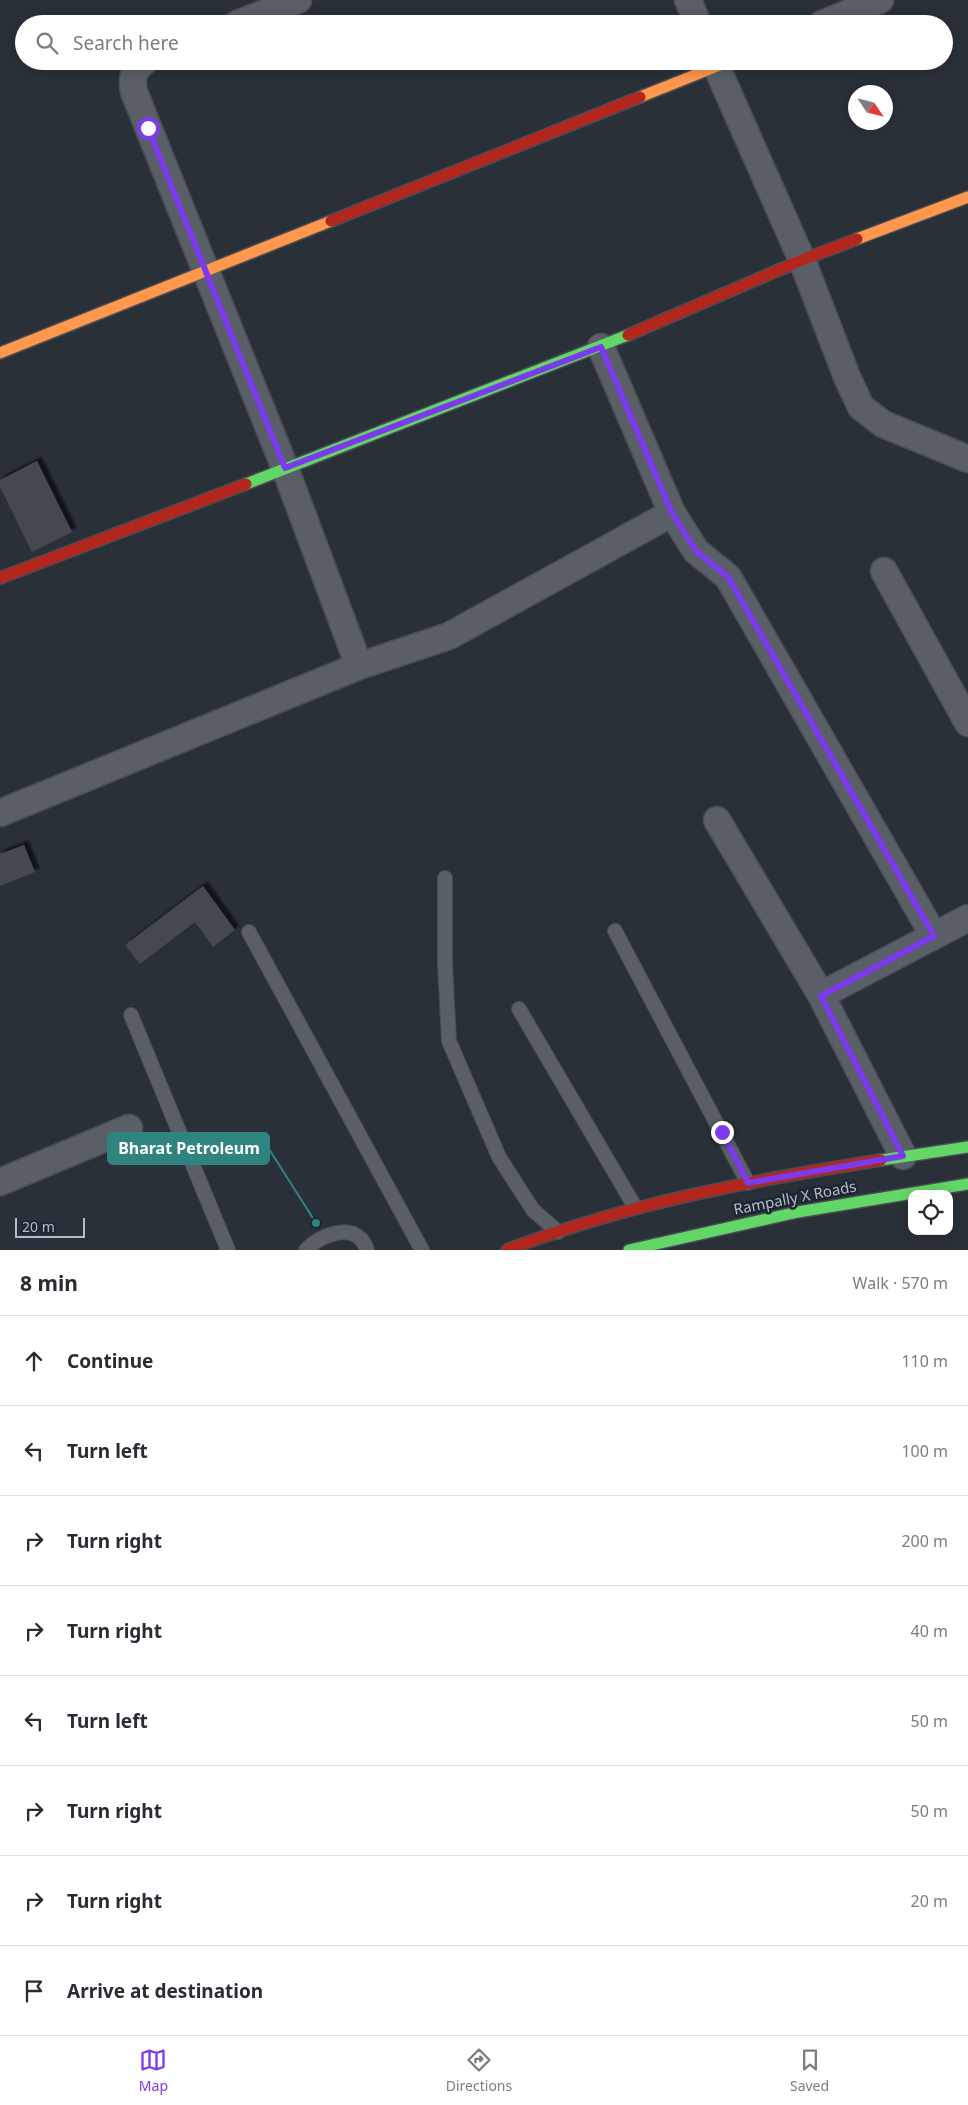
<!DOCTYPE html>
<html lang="en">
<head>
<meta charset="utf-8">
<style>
	:root { --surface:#fff; --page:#f2f2f3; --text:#2b2b33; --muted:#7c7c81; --line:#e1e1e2; --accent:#7c3aed }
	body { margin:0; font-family:"Noto Sans",sans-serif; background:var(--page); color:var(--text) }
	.controls { position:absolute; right:15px; bottom:15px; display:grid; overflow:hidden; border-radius:10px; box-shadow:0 2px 12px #0003 }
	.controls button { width:45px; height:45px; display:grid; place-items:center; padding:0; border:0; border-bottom:1px solid var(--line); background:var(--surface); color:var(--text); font:25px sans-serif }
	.compass { position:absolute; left:848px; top:85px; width:45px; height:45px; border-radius:50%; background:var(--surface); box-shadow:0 2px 12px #0003; rotate:125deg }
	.scale { position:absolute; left:15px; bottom:12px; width:70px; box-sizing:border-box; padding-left:5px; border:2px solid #b4bcc9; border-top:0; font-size:14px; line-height:18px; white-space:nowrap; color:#b4bcc9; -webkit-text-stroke:4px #1d2633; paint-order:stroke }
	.stop { position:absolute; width:15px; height:15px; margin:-11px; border:4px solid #7c3aed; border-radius:50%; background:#fff }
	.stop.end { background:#7c3aed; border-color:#fff; box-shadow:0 1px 5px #0008 }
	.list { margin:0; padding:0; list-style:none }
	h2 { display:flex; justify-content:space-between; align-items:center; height:65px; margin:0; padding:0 20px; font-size:21px }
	h2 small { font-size:16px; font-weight:400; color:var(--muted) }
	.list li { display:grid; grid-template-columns:32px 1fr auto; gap:15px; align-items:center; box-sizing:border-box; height:90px; padding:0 20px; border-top:1px solid var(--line) }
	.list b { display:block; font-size:19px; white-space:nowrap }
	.list em { font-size:16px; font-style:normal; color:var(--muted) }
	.icon { flex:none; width:28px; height:28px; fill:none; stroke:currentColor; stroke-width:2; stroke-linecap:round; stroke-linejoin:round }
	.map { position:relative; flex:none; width:968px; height:1250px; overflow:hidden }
	.search { position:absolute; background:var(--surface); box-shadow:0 2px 12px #0003; left:15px; right:15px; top:15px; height:55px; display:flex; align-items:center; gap:12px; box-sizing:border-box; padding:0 18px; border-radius:28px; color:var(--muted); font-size:19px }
	.sheet { height:785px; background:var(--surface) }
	nav { display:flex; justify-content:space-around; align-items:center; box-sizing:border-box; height:70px; border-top:1px solid var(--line); background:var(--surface); font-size:14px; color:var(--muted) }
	nav a { display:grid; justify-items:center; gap:2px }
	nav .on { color:var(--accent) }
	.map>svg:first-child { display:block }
</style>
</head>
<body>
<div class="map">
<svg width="968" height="1250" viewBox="0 0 968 1250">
	<defs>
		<filter id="shadow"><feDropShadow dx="4.5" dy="-4.5" stdDeviation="1" flood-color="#0009"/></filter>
	</defs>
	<rect width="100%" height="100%" fill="#2a3038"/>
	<path fill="#444950" filter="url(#shadow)" d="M37,461L72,532L32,552L0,487V480Z
		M24,845L35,872L0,886V854Z
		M203,886L235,930L213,947L195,922L140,964L125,945Z"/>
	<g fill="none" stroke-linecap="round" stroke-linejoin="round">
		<defs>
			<path id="lane" d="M445,878V963L449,1041L499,1157L533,1210L558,1232
				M615,931L748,1183
				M249,932L422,1250
				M519,1009L635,1207
				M131,1015L228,1250
				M306,1250C318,1237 346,1224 361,1239C364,1242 366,1247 367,1250"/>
			<path id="street" d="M688,0L698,24
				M237,24L298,0
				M822,24L880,0
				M145,61C133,70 131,78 134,92L285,468L359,666
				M714,61L802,260L847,377L861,407L883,424L968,459
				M601,347L672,513L696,551L728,577L934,936
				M884,571L968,723
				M0,813L359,666L449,636L672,513
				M717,820L821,995
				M903,1156L821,995L968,918
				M0,1182L129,1128"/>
			<path id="fast" d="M246,484L628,335
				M881,1160L968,1147
				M629,1250L798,1212L968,1184"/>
			<path id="slow" d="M640,97L730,61
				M857,239L968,197
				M0,353L331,221"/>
			<path id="jam" d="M331,221L640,97
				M628,335L802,260L857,239
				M0,578L246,484
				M507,1250C628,1203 754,1180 881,1160"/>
		</defs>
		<use href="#lane" stroke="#484c53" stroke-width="16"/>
		<use href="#street" stroke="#484c53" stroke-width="29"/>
		<use href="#fast" stroke="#484c53" stroke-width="14"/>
		<use href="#slow" stroke="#484c53" stroke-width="14"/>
		<use href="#jam" stroke="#484c53" stroke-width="14"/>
		<use href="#lane" stroke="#5a5e66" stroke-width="14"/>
		<use href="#street" stroke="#5a5e66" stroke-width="26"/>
		<use href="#fast" stroke="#63d668" stroke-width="11"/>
		<use href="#slow" stroke="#ff974d" stroke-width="11"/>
		<use href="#jam" stroke="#b3261e" stroke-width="11"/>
	</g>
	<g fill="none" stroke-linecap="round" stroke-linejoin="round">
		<path stroke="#7c3aed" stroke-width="6" d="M148,128L285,468L601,347L672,513L696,551L728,577L934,936L821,996L903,1156L748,1183L722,1132"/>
	</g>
	<g text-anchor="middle" stroke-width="5" stroke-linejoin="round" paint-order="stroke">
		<g font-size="15" fill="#b4bcc9" stroke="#1d2633">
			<text transform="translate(795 1198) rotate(-11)" y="5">Rampally X Roads</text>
		</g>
	</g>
	<path fill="none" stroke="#308480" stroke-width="2" d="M316 1223L269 1149"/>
	<circle fill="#308480" stroke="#1d2633" stroke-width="2" cx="316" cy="1223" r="5"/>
	<rect fill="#308480" stroke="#308480" stroke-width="2" x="108" y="1133" width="161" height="31" rx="5"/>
	<g font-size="16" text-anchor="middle" font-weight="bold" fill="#fff">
		<text x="189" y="1154">Bharat Petroleum</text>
	</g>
</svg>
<div class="controls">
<button><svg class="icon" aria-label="locate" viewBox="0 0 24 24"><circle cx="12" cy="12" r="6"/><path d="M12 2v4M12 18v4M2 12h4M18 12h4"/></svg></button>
</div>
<svg class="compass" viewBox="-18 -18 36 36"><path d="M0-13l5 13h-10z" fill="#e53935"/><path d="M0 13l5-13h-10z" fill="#7c7c81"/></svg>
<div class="scale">20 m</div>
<div class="stop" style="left:148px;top:128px"></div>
<div class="stop end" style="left:722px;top:1132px"></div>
<div class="search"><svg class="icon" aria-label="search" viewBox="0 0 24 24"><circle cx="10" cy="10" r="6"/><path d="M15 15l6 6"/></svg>Search here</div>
</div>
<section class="sheet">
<h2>8 min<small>Walk · 570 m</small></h2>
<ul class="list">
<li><svg class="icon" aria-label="ahead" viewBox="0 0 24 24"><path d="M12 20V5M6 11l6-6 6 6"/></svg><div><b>Continue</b></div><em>110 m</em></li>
<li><svg class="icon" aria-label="left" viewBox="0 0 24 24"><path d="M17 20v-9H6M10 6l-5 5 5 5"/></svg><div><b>Turn left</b></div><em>100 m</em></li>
<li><svg class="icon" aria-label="right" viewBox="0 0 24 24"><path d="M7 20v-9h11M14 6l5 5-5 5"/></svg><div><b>Turn right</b></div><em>200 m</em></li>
<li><svg class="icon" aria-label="right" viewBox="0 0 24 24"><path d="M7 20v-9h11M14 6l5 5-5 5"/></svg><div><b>Turn right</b></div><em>40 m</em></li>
<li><svg class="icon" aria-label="left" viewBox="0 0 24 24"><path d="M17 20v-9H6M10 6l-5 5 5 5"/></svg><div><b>Turn left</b></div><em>50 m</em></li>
<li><svg class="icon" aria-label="right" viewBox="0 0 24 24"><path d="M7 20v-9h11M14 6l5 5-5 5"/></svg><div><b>Turn right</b></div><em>50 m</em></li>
<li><svg class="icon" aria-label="right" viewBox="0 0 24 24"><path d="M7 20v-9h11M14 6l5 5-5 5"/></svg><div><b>Turn right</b></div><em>20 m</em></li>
<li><svg class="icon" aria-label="arrive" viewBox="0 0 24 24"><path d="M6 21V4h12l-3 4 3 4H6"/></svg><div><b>Arrive at destination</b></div></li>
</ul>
</section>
<nav>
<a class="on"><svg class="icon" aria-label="map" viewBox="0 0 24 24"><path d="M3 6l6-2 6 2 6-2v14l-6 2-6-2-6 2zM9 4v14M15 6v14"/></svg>Map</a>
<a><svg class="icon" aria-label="directions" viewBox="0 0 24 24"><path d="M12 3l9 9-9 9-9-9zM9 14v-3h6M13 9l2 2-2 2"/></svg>Directions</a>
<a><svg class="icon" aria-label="saved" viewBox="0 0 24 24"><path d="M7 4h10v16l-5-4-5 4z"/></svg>Saved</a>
</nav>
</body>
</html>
